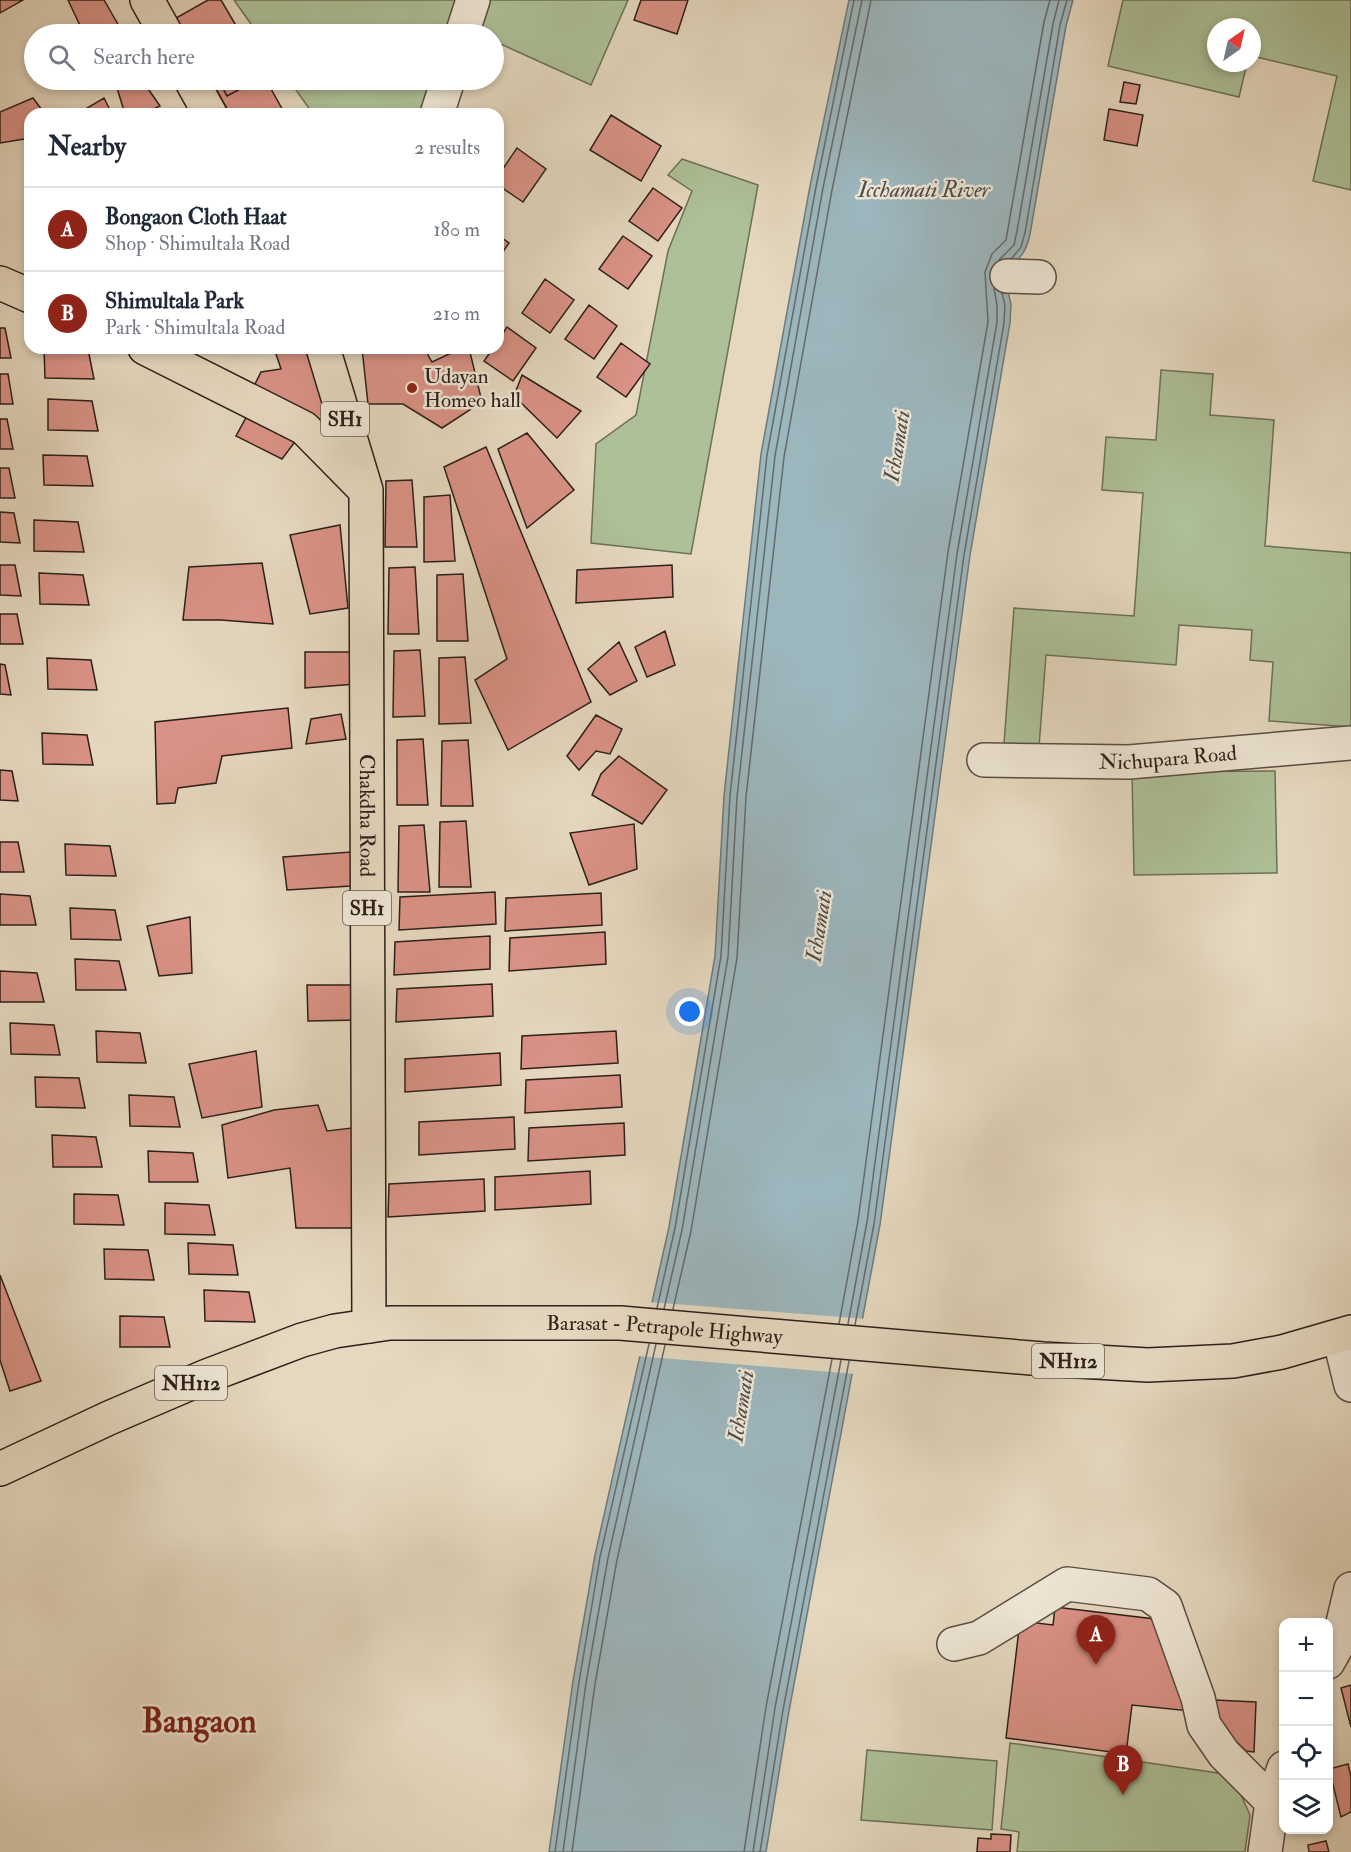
<!DOCTYPE html>
<html lang="en">
<head>
<meta charset="utf-8">
<style>
	:root { --surface:#fff; --page:#f2f2f3; --text:#1f2937; --muted:#747a83; --line:#e0e1e3; --accent:#8f2418 }
	body { margin:0; font-family:"IM FELL Double Pica",serif; background:var(--page); color:var(--text) }
	.controls { position:absolute; right:18px; bottom:18px; display:grid; overflow:hidden; border-radius:12px; box-shadow:0 3px 9px #0003 }
	.controls button { width:54px; height:54px; display:grid; place-items:center; padding:0; border:0; border-bottom:2px solid var(--line); background:var(--surface); color:var(--text); font:30px sans-serif }
	.compass { position:absolute; left:1207px; top:18px; width:54px; height:54px; border-radius:50%; background:var(--surface); box-shadow:0 3px 9px #0003; rotate:34deg }
	.you { position:absolute; left:690px; top:1012px; width:21px; height:21px; margin:-15px; border:4px solid #fff; border-radius:50%; background:#1a73e8; box-shadow:0 0 0 9px #1a73e833 }
	.badge { display:grid; place-items:center; width:39px; height:39px; border-radius:50%; background:var(--accent); color:#fff; font-size:20px; font-weight:700 }
	.pin { position:absolute; translate:-50% -50px; filter:drop-shadow(0 2px 3px #0008) }
	.pin::after { content:''; position:absolute; top:32px; width:21px; height:18px; background:inherit; clip-path:polygon(0 0,100% 0,50% 100%) }
	.list { margin:0; padding:0; list-style:none }
	h2 { display:flex; justify-content:space-between; align-items:center; height:78px; margin:0; padding:0 24px; font-size:26px }
	h2 small { font-size:20px; font-weight:400; color:var(--muted) }
	.list li { display:grid; grid-template-columns:39px 1fr auto; gap:18px; align-items:center; box-sizing:border-box; height:84px; padding:0 24px; border-top:2px solid var(--line) }
	.list b { display:block; font-size:22px; white-space:nowrap }
	.list p { margin:0; font-size:20px; white-space:nowrap; color:var(--muted) }
	.list em { font-size:20px; font-style:normal; color:var(--muted) }
	.icon { flex:none; width:33px; height:33px; fill:none; stroke:currentColor; stroke-width:2; stroke-linecap:round; stroke-linejoin:round }
	.map { position:relative; flex:none; width:1351px; height:1852px; overflow:hidden }
	.search { position:absolute; background:var(--surface); box-shadow:0 3px 9px #0003; left:24px; top:24px; width:480px; height:66px; display:flex; align-items:center; gap:15px; box-sizing:border-box; padding:0 21px; border-radius:33px; color:var(--muted); font-size:22px }
	.panel { position:absolute; background:var(--surface); box-shadow:0 3px 9px #0003; left:24px; top:108px; width:480px; height:246px; border-radius:18px }
	.map>svg:first-child { display:block }
</style>
</head>
<body>
<div class="map">
<svg width="1351" height="1852" viewBox="0 0 1351 1852">
	<rect width="100%" height="100%" fill="#e5d8bf"/>
	<filter id="stains"><feTurbulence type="fractalNoise" baseFrequency=".00333" numOctaves="4"/><feColorMatrix values="0 0 0 0 .2 0 0 0 0 .09 0 0 0 0 .02 0 0 0 .5 -.17"/></filter>
	<radialGradient id="worn" r=".72"><stop offset=".6" stop-color="#630" stop-opacity="0"/><stop offset="1" stop-color="#630" stop-opacity=".3"/></radialGradient>
	<path fill="#adc097" stroke="#6c7058" stroke-width="1.5" d="M234,0H459L452,34H258Z
		M486,0H628L591,85L494,41V34H480L476,32Z
		M1123,0H1351V190L1313,181L1337,76L1252,56V27H1216V63H1247L1239,97L1108,66Z
		M289,80H436L423,114H313Z
		M682,159L758,185L691,554L591,543L596,444L636,415L668,251L692,191L668,175Z
		M1161,370L1213,374L1210,415L1274,420L1265,546L1351,553V727L1269,721L1273,662L1250,660L1252,630L1179,625L1176,665L1046,655L1039,747L1004,744L1014,608L1134,616L1143,493L1102,490L1106,437L1156,440Z
		M1275,771L1277,873L1134,875L1132,772Z
		M1010,1743L1232,1775L1250,1815L1245,1852H1017L1019,1832L1001,1829Z
		M867,1750L997,1761L992,1830L861,1820Z"/>
	<path fill="#9cb6bd" stroke="#6f7a7c" stroke-width="1.5" d="M849,0H1073L1066,26L1030,234C1027,249 1022,257 1010,267L1007,288L1011,304L1010,323L970,555L880,1225L789,1711L766,1852H549L573,1681L595,1555L669,1227L715,956L724,796L761,454L810,186Z"/>
	<path fill="#e5d8bf" d="M649,1302L866,1319L855,1374L637,1356Z"/>
	<g fill="none" stroke-linecap="round" stroke-linejoin="round">
		<path stroke="#646a6c" stroke-width="1.5" d="M1012,258L1021,247L1025,233L1060,25L1067,0
			M999,260L1014,245L1017,231L1053,24L1059,0
			M657,1308L675,1228L721,956L730,796L767,455L816,187L854,0
			M664,1309L682,1230L728,957L737,797L775,456L823,188L862,0
			M673,1309L691,1231L737,958L746,797L784,457L832,190L871,0
			M839,1324L858,1221L948,552L988,322L985,272L992,254L1006,240L1044,22L1050,0
			M848,1324L867,1222L957,554L997,322V305L994,288
			M855,1325L874,1224L964,555L1004,323L1005,305L1002,293
			M555,1852L579,1682L600,1557L649,1344
			M563,1852L586,1683L608,1558L656,1344
			M572,1852L595,1684L617,1560L665,1345
			M744,1852L766,1707L832,1359
			M753,1852L775,1708L841,1360
			M760,1852L783,1710L849,1361"/>
	</g>
	<path fill="#da9286" stroke="#2c1f1a" stroke-width="1.5" d="M0,0H23L0,13Z
		M68,0H104L123,33L84,34Z
		M208,0H221L241,34H185L176,18Z
		M641,0H688L677,34L634,20Z
		M129,80H142L160,106L143,114H125L117,88Z
		M211,80H266L285,114H230Z
		M222,80H257L227,96L219,81Z
		M1124,82L1140,85L1136,104L1120,102Z
		M33,98L45,114H30V138L0,143V112Z
		M104,98L112,114H77Z
		M1109,109L1143,115L1137,146L1104,140Z
		M611,115L661,146L641,181L590,150Z
		M517,148L546,169L523,202L498,185V176Z
		M653,188L682,208L658,241L629,221Z
		M498,235L509,243L498,259Z
		M623,236L652,256L628,289L599,269Z
		M545,279L574,300L550,333L522,313Z
		M589,305L617,326L594,359L565,339Z
		M507,327L536,348L513,381L484,361L493,348H498V341Z
		M0,328H5L11,358H0Z
		M621,343L650,364L626,397L597,377Z
		M44,348L88,349L94,379L45,378Z
		M274,348H316L345,436L250,394L261,372L281,369Z
		M362,348H424L432,362L462,348H469L482,402L442,428L403,404H368Z
		M0,374H8L13,404H0Z
		M522,375L581,411L557,438L514,396Z
		M48,399L92,401L98,431L48,430Z
		M248,414L297,439L282,459L236,436Z
		M0,419H7L13,449H0Z
		M527,433L574,490L527,528L498,449Z
		M486,447L591,702L508,750L475,680L507,659L444,467Z
		M43,455L87,456L93,486L44,485Z
		M0,468H9L15,498H0Z
		M412,480L417,547H385L386,481Z
		M450,495L455,561L424,562V497Z
		M0,512L14,513L20,543L0,542Z
		M34,520L78,522L84,552L34,551Z
		M340,525L348,608L310,614L290,535Z
		M262,563L273,624L221,620H183L189,567Z
		M0,565H15L21,596L0,595Z
		M672,565L673,597L576,603L577,570Z
		M415,567L419,634H388L389,568Z
		M39,573L83,575L89,605L40,604Z
		M463,574L468,641H437V575Z
		M0,614H17L23,644H0Z
		M665,631L675,665L647,677L635,647Z
		M619,642L637,681L610,695L588,669Z
		M420,650L425,716L393,717L394,651Z
		M305,652H355L356,684L305,688Z
		M465,657L471,723L439,724V658Z
		M47,658L91,660L97,690L48,689Z
		M0,664L5,665L11,695L0,694Z
		M288,708L292,748L222,756L216,783L178,788L175,803L157,804L155,722Z
		M341,714L346,739L306,744L311,719Z
		M596,715L622,729L610,754L596,751L579,770L567,756Z
		M42,733L87,735L93,765L43,764Z
		M423,739L428,805H397V740Z
		M468,740L473,806H441L442,741Z
		M619,756L667,790L642,824L592,795L601,774Z
		M0,770L12,771L18,801L0,800Z
		M466,821L471,887H439L440,822Z
		M634,824L637,869L589,885L570,833Z
		M424,825L430,892H398L399,826Z
		M0,842H18L24,872H0Z
		M65,844L110,846L116,876L66,875Z
		M351,852V886L287,890L283,857Z
		M495,892L496,924L399,930L400,897Z
		M601,893L602,925L505,931L506,898Z
		M0,894L30,896L36,925H0Z
		M70,908L115,910L121,940L71,939Z
		M190,917L192,973L159,976L147,926Z
		M605,932L606,964L509,971L510,938Z
		M490,936V969L394,975L395,942Z
		M75,959L119,961L126,990H76Z
		M0,971L37,973L44,1002H0Z
		M492,984L493,1016L396,1022L397,989Z
		M307,985H351L359,1020L308,1021Z
		M10,1023L54,1025L60,1055L11,1054Z
		M96,1031L140,1033L146,1063L97,1062Z
		M616,1031L618,1063L521,1069L522,1036Z
		M256,1051L262,1107L202,1118L189,1064Z
		M500,1053L501,1085L405,1092V1059Z
		M620,1075L622,1107L525,1113L526,1080Z
		M35,1077L79,1078L85,1108L36,1107Z
		M129,1095L174,1097L180,1127L130,1126Z
		M318,1105L327,1131L352,1128L354,1228H296L290,1168L228,1178L222,1125L274,1110Z
		M514,1117L515,1149L419,1155V1122Z
		M624,1123L625,1155L528,1161L529,1128Z
		M52,1135L96,1137L102,1167H53Z
		M148,1151L193,1153L198,1182H149Z
		M590,1171L591,1204L495,1210V1177Z
		M484,1179L485,1211L388,1217L389,1184Z
		M74,1194L118,1195L124,1225L74,1224Z
		M165,1203L209,1205L215,1235L165,1234Z
		M188,1243L233,1245L238,1275L189,1274Z
		M104,1249L148,1250L154,1280L105,1279Z
		M0,1275L41,1381L10,1391L0,1360Z
		M204,1290L249,1292L255,1322L205,1321Z
		M120,1316L164,1317L170,1347H120Z
		M1055,1607L1163,1620L1190,1711L1132,1705L1126,1754L1006,1738L1020,1621L1053,1625Z
		M1351,1685V1727L1341,1688Z
		M1215,1700L1256,1702L1254,1752L1246,1751L1214,1720Z
		M1348,1764L1351,1777V1812L1341,1817L1329,1769Z
		M991,1834L1011,1835L1010,1852H977L978,1838L991,1839Z
		M1326,1841L1329,1852H1309L1308,1845Z"/>
	<g fill="none" stroke-linecap="round" stroke-linejoin="round">
		<defs>
			<g id="minor">
				<path d="M462,34L473,0"/>
				<path d="M437,114L448,80"/>
				<path d="M1007,276L1039,277"/>
				<path id="s1" d="M984,760L1129,762L1351,743"/>
				<path d="M1339,1336L1351,1385"/>
				<path d="M954,1644L979,1638L1067,1584L1148,1594L1165,1606L1198,1698L1204,1725L1224,1754L1272,1802"/>
				<path d="M1328,1662L1338,1644L1351,1589"/>
				<path d="M1265,1852L1272,1802L1284,1768"/>
			</g>
			<g id="major">
				<path d="M147,0L166,34"/>
				<path d="M191,80L210,114"/>
				<path d="M0,283L30,296"/>
				<path d="M145,348L304,428L364,489"/>
				<path id="s2" d="M323,348L366,490L369,1326"/>
			</g>
			<g id="highway">
				<path id="s3" d="M0,1469L109,1418L207,1376L302,1340L335,1331L390,1323H620L1043,1359L1148,1365L1233,1361L1282,1352L1351,1332"/>
			</g>
		</defs>
		<use href="#minor" stroke="#5a4d43" stroke-width="36"/>
		<use href="#major" stroke="#2c1f1a" stroke-width="36"/>
		<use href="#highway" stroke="#2c1f1a" stroke-width="36"/>
		<use href="#minor" stroke="#eee6d5" stroke-width="33"/>
		<use href="#major" stroke="#e5d8bf" stroke-width="33"/>
		<use href="#highway" stroke="#e5d8bf" stroke-width="33"/>
	</g>
	<circle fill="#8f2418" stroke="#eee6d5" stroke-width="2" cx="412" cy="388" r="6"/>
	<g text-anchor="middle" stroke-width="5" stroke-linejoin="round" paint-order="stroke">
		<g fill="#eee6d5" stroke="#665b52" stroke-width="1.5">
			<rect x="321" y="402" width="48" height="34" rx="4.5"/>
			<rect x="343" y="891" width="48" height="34" rx="4.5"/>
			<rect x="1032" y="1344" width="72" height="34" rx="4.5"/>
			<rect x="155" y="1366" width="72" height="34" rx="4.5"/>
		</g>
		<g font-size="20" font-weight="bold" fill="#2c1f1a">
			<text x="345" y="426">SH1</text>
			<text x="367" y="915">SH1</text>
			<text x="1068" y="1368">NH112</text>
			<text x="191" y="1390">NH112</text>
		</g>
		<g font-size="21" fill="#2c1f1a" stroke="#eee6d5" text-anchor="start">
			<text x="424" y="383">Udayan<tspan x="424" dy="24">Homeo hall</tspan></text>
		</g>
		<g font-size="21" fill="#2c1f1a" stroke="#eee6d5">
			<text dy="7" stroke="none"><textPath href="#s1" startOffset="184">Nichupara Road</textPath></text>
			<text dy="7" stroke="none"><textPath href="#s2" startOffset="474">Chakdha Road</textPath></text>
			<text dy="7" stroke="none"><textPath href="#s3" startOffset="693">Barasat - Petrapole Highway</textPath></text>
		</g>
		<g font-size="22" font-style="italic" fill="#4e4c4b" stroke="#eee6d5">
			<text x="924" y="197">Icchamati River</text>
			<text transform="translate(896 446) rotate(-81)" y="8">Ichamati</text>
			<text transform="translate(818 926) rotate(-81)" y="8">Ichamati</text>
			<text transform="translate(740 1406) rotate(-81)" y="8">Ichamati</text>
		</g>
		<g font-size="33" font-weight="bold" fill="#7a1f14" stroke="#eee6d5">
			<text x="199" y="1732">Bangaon</text>
		</g>
	</g>
	<rect width="100%" height="100%" filter="url(#stains)"/>
	<rect width="100%" height="100%" fill="url(#worn)"/>
</svg>
<div class="controls">
<button>+</button>
<button>−</button>
<button><svg class="icon" aria-label="locate" viewBox="0 0 24 24"><circle cx="12" cy="12" r="6"/><path d="M12 2v4M12 18v4M2 12h4M18 12h4"/></svg></button>
<button><svg class="icon" aria-label="layers" viewBox="0 0 24 24"><path d="M12 4l9 5-9 5-9-5zM3 14l9 5 9-5"/></svg></button>
</div>
<svg class="compass" viewBox="-18 -18 36 36"><path d="M0-13l5 13h-10z" fill="#e53935"/><path d="M0 13l5-13h-10z" fill="#747a83"/></svg>
<div class="you"></div>
<div class="pin badge" style="left:1096px;top:1665px">A</div>
<div class="pin badge" style="left:1123px;top:1795px">B</div>
<div class="search"><svg class="icon" aria-label="search" viewBox="0 0 24 24"><circle cx="10" cy="10" r="6"/><path d="M15 15l6 6"/></svg>Search here</div>
<section class="panel">
<h2>Nearby<small>2 results</small></h2>
<ul class="list">
<li><span class="badge">A</span><div><b>Bongaon Cloth Haat</b><p>Shop · Shimultala Road</p></div><em>180 m</em></li>
<li><span class="badge">B</span><div><b>Shimultala Park</b><p>Park · Shimultala Road</p></div><em>210 m</em></li>
</ul>
</section>
</div>
</body>
</html>
